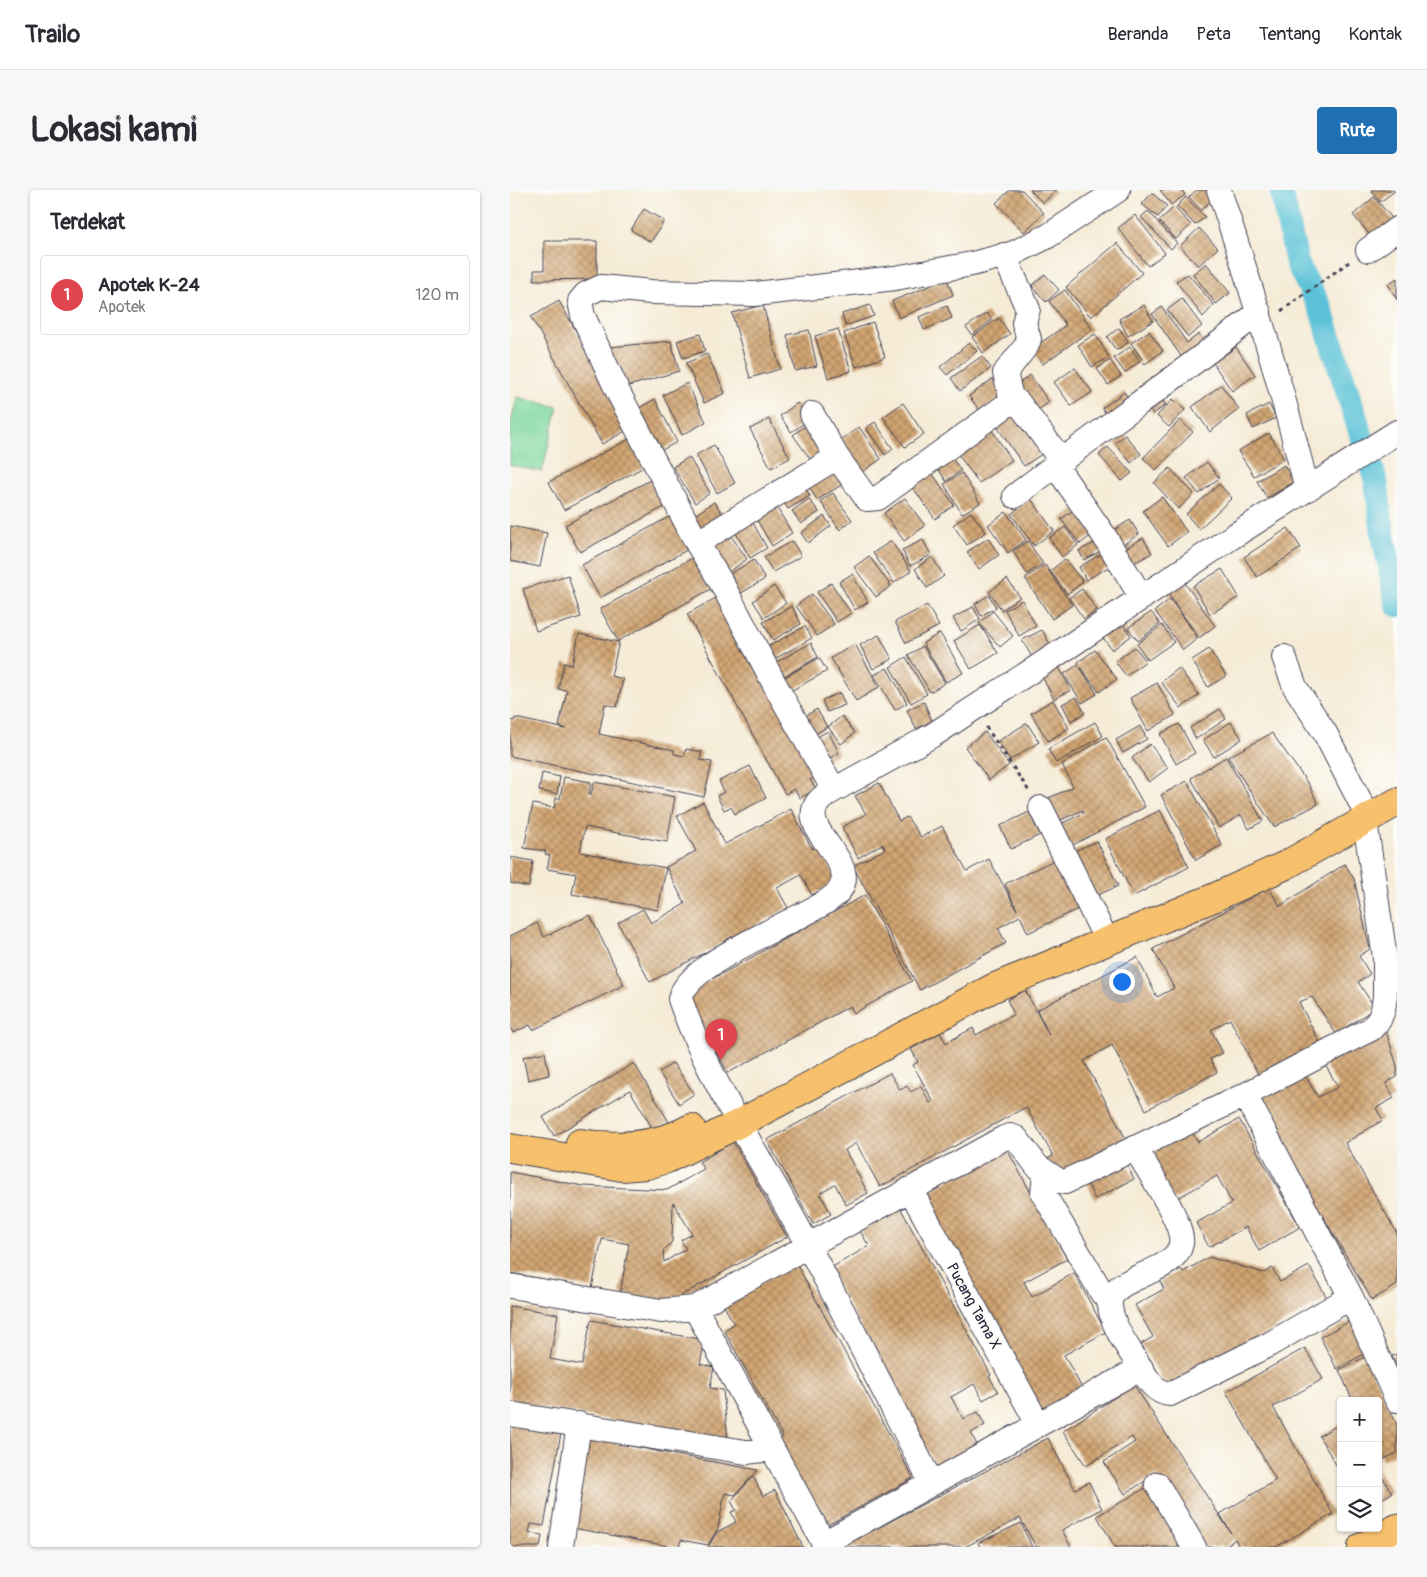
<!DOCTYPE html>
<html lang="id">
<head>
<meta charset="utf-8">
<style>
	:root { --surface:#fff; --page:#f7f7f7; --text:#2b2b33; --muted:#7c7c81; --line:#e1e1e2; --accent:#1f6fb2 }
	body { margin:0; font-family:Pangolin,sans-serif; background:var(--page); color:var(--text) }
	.controls { position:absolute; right:15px; bottom:15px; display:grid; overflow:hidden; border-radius:5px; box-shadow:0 1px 4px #0004 }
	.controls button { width:45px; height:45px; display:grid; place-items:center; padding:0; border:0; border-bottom:1px solid var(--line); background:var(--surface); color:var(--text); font:25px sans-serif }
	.you { position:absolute; left:611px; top:791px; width:18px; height:18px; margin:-12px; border:4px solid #fff; border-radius:50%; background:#1a73e8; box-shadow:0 0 0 8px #1a73e833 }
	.badge { display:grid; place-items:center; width:32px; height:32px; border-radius:50%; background:var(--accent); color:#fff; font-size:16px; font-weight:700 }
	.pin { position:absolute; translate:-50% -41px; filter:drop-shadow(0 1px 2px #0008) }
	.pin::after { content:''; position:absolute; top:26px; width:18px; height:15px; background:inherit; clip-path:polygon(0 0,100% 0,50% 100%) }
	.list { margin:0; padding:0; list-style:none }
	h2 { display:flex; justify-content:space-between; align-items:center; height:65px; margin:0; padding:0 20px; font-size:21px }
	h2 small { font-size:16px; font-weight:400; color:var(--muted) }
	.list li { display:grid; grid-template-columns:32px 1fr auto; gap:15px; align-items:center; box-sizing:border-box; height:80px; margin:0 10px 10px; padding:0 10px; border:1px solid var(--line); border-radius:5px }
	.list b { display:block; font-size:19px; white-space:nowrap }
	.list p { margin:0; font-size:16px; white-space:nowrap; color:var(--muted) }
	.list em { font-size:16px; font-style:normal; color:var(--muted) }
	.icon { flex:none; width:28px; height:28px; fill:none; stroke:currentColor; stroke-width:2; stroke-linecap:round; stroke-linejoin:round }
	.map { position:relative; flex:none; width:887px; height:1357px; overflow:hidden; border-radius:5px }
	header { display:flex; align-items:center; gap:30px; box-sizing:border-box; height:70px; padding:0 25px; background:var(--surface); border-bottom:1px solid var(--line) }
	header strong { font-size:24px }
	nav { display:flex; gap:28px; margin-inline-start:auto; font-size:18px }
	.intro { display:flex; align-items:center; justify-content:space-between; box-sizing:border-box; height:120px; padding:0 30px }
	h1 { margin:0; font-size:35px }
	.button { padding:12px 22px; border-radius:5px; background:var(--accent); color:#fff; font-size:18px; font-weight:700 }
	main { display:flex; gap:30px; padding:0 30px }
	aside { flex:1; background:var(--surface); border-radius:5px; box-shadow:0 1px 4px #0004 }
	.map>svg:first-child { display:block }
</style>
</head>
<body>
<header>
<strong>Trailo</strong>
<nav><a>Beranda</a><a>Peta</a><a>Tentang</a><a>Kontak</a></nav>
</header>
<div class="intro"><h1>Lokasi kami</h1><a class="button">Rute</a></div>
<main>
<aside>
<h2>Terdekat<small></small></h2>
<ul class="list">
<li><span class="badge" style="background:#e0444e">1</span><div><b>Apotek K-24</b><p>Apotek</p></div><em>120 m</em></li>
</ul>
</aside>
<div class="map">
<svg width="887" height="1357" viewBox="0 0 887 1357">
	<defs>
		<pattern id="building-cross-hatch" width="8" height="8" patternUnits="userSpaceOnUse" patternTransform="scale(1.25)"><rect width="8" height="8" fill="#d1a572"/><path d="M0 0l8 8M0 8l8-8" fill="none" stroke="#a9865f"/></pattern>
	</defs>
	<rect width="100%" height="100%" fill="#fdfcf7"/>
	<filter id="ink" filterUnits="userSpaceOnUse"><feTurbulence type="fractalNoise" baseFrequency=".02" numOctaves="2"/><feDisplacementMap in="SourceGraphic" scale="10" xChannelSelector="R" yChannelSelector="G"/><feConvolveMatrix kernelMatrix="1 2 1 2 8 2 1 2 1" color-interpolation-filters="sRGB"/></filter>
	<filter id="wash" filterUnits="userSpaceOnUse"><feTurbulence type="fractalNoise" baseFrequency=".0096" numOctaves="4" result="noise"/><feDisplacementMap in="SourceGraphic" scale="20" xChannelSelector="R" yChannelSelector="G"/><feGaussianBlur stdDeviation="1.12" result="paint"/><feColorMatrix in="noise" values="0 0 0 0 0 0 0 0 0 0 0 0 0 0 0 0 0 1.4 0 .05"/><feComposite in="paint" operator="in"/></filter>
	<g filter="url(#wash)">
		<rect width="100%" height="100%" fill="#f5ebd6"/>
		<path fill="#7dd79d" stroke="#507c6c" d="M7,207L48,217L32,282L0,275V237Z"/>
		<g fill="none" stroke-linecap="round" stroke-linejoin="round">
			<path stroke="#5bc2d8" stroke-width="24" d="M771,0L787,73L811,120L866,291L873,345L887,415"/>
		</g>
		<g id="blocks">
			<path fill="url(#building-cross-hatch)" fill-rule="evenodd" d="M500,0H512L534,23L514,42L486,13Z
				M520,0H547L533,13Z
				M650,0H672L675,5L661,15Z
				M687,0H696L704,8L691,20L679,7Z
				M861,0H886L870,12Z
				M642,3L657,16L648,27L632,14Z
				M676,7L695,27L685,35L667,16Z
				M864,7L886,33L865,51L843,25Z
				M664,17L681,35L666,49L649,31Z
				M134,19L154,31L141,52L121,40Z
				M638,21L667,53L661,59L631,27Z
				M625,25L655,63L638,76L608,38Z
				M689,38L708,58L688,76L670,56Z
				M34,51H87V89L24,90V80H34Z
				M607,53L632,83L581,127L556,97Z
				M696,73L720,103L706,114L683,84Z
				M535,84L549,100L536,112L522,96Z
				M678,84L704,115L693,127L666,91Z
				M887,88V110L878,94Z
				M437,89L443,105L389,128L382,111Z
				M555,100L582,139L533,174L522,159L556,135L539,111Z
				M672,109L692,136L678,147L657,120Z
				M49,111L121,238L92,254L21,127Z
				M253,115L270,179L240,188L222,123Z
				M360,115L364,126L335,136L332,124Z
				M634,115L643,131L618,146L609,129Z
				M437,116L442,128L414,140L409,127Z
				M652,117L677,153L689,144L697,156L675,172L642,124Z
				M477,123L482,130L462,145L456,137Z
				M489,128L500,144L473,163L462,147Z
				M363,132L375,167L346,177L334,143Z
				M609,138L619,152L606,160L597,147Z
				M328,139L341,181L318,188L305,146Z
				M299,140L307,176L285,181L277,145Z
				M639,141L653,161L635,174L621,153Z
				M190,144L195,161L173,168L167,151Z
				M585,144L599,167L582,177L568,155Z
				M161,151L169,181L109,199L90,158Z
				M459,153L467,161L437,185L430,177Z
				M620,157L630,171L615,183L604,168Z
				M726,157L745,185L722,201L703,173Z
				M197,164L215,203L194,213L176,173Z
				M472,166L481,178L450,201L441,188Z
				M600,170L611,186L598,195L587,179Z
				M565,178L582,202L561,216L544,192Z
				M520,185L539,212L523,224L504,197Z
				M484,188L495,205L471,222L459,206Z
				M177,193L196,232L172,245L153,205Z
				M711,195L729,219L700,242L682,217Z
				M614,202L623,214L601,231L592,218Z
				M649,206L656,215L643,224L636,215Z
				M145,209L167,252L144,264L122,222Z
				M663,209L675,220L659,237L647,226Z
				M287,213L299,230L281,242L270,226Z
				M393,213L414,244L395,257L373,227Z
				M759,214L766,228L743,239L737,225Z
				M506,215L538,260L514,276L483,231Z
				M259,229L280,268L261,278L240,239Z
				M670,230L683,242L646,280L633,268Z
				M365,232L383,259L375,265L356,238Z
				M299,233L317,258L301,270L283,245Z
				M349,237L371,269L346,286L324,255Z
				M481,239L502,270L469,293L447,263Z
				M759,243L774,269L744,286L728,261Z
				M615,245L631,264L621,273L605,253Z
				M119,249L134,277L54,320L39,292Z
				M204,255L225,293L207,303L186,265Z
				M598,257L622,283L612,291L589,265Z
				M439,264L451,281L436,291L425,274Z
				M179,267L200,303L185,313L163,277Z
				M697,272L709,288L689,304L676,288Z
				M322,274L333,294L307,310L295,290Z
				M774,275L784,292L757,308L747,291Z
				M660,278L684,304L668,319L644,293Z
				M420,280L444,315L425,329L401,295Z
				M452,283L470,313L452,324L434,294Z
				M142,289L156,316L70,362L55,335Z
				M292,292L300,306L278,319L270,305Z
				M709,294L722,308L689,339L676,324Z
				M323,303L342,330L330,340L310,311Z
				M652,307L677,342L658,356L633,321Z
				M395,308L415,336L394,351L374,323Z
				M299,309L309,322L291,334L282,321Z
				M521,309L544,341L524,356L501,324Z
				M263,311L282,343L262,356L243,323Z
				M204,312L216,329L193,345L181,328Z
				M565,319L583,344L570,354L551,329Z
				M461,322L476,342L457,355L443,335Z
				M496,322L516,350L498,363L478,335Z
				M166,323L184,356L90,408L72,375Z
				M238,324L257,358L240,368L221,334Z
				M314,326L321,336L298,353L291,343Z
				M620,330L629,344L608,358L599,343Z
				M0,336L37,343L30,377L0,371Z
				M555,337L568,355L552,367L539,348Z
				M778,338L791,358L747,387L734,367Z
				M217,340L237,369L216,384L196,355Z
				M595,347L600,356L574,370L569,361Z
				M478,348L489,365L469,379L457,362Z
				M633,348L642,363L617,377L609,362Z
				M413,350L421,365L400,376L392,360Z
				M282,351L291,366L263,382L254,367Z
				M381,351L401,381L384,393L363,363Z
				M518,351L533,374L517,384L503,361Z
				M596,361L604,374L576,390L569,377Z
				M191,363L208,395L108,451L90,419Z
				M359,366L381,396L366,407L344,377Z
				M422,367L434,386L417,398L405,379Z
				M555,369L573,392L557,404L540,381Z
				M244,370L255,389L228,405L216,386Z
				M535,375L562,415L542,429L515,388Z
				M712,379L729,407L700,424L683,396Z
				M342,384L358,412L345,420L329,392Z
				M58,385L71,427L26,441L13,399Z
				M497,389L510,407L492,420L479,402Z
				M672,389L705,436L689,448L656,401Z
				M321,393L341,423L327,432L307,402Z
				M264,396L276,413L254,428L243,411Z
				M572,399L587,420L574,429L559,408Z
				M302,404L324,434L307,446L286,416Z
				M211,405L309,585L300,590L306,599L290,608L284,599L275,604L177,424Z
				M479,405L486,417L471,426L465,414Z
				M660,409L688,448L673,460L645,421Z
				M512,410L526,436L509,446L495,420Z
				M417,415L429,436L396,453L385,432Z
				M282,416L291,434L263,450L253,432Z
				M463,417L470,429L451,441L443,428Z
				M483,421L503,446L490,457L469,433Z
				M641,422L650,434L628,451L618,438Z
				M611,431L621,446L602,460L591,445Z
				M470,435L488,463L461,479L444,451Z
				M652,435L664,452L638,470L627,454Z
				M295,436L302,448L261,471L254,459Z
				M532,440L541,456L522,467L512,450Z
				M430,443L453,483L436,492L413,453Z
				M69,444L109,452L101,486L113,489L107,517L95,514L89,544L164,560V564L174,566L176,559L192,562L190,570L202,572L194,607L0,566V530L4,531L5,528L56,539L49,536L57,500L48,499L54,473L62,475Z
				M369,445L382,469L363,479L350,455Z
				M301,453L308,467L271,488L263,474Z
				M345,454L369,497L346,511L321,468Z
				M413,456L435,493L420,502L398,465Z
				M625,457L636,471L616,486L605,471Z
				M699,459L716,486L698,497L682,470Z
				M585,460L607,489L589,502L570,477L587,504L572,513L554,484L569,474L568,472Z
				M396,467L417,504L401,513L380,477Z
				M309,468L317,481L277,503L270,490Z
				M547,474L561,500L544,509L530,483Z
				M377,478L397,513L385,520L364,485Z
				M669,478L689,505L671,518L651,492Z
				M647,493L665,525L638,541L620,508Z
				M330,503L335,515L317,522L312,510Z
				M566,507L575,523L561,531L552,514Z
				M543,510L559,538L538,551L521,523Z
				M414,512L422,531L406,539L397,520Z
				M307,519L317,537L298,548L289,530Z
				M710,519L716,529L686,549L680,538Z
				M332,526L345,543L331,554L318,537Z
				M585,532L593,546L546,573L538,559Z
				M721,532L732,549L704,567L693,550Z
				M517,533L529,552L500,570L488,551Z
				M669,534L685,563L666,574L650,544Z
				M630,536L637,549L613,563L606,550Z
				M318,541L329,563L316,570L304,549Z
				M475,542L499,575L479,590L455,557Z
				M762,543L799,595L808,614L764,637L718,567Z
				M596,547L635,617L555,659L546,636L574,623L573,620L544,633L534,610L563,597L552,574Z
				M640,554L658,578L639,592L622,568Z
				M716,567L753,631L739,639L731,625L709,638L681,588Z
				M240,576L256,608L225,624L221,617L214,620L207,606L214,602L209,591Z
				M32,583L50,587L47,604L29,601Z
				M54,587L81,592L79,604H81L84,592L165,607L157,652L75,637L70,662L156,678L148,720L62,704L66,684L37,679L40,665L35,664L36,661L14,658L23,614L44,618L46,608L50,609Z
				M677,591L712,655L686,670L651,605Z
				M369,593L389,631L397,627L411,647L432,636L457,681L479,669L507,720L495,694L548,668L572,717L518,743L510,726L488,738L496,753L410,800L343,676L375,659L372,654L348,668L332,637L356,624L345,606Z
				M193,612L215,654L281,619L302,659L308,656L328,691L302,705L291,685L267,698L278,718L140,792L108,733L133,719L141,733L175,714L156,677L186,661L167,626Z
				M650,620L679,677L624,706L595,649Z
				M519,622L530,645L501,659L490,636Z
				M587,651L608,696L579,709L558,664Z
				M0,667L23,671L19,697L0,693Z
				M835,674L844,689L860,759L849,766L860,784L848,792L865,818L826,844L802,807L789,812L811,855L750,888L720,829L701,840L713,863L700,869L707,882L636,920L602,855L574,871L616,949L547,987L537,969L543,966L516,917L370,997L346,953L335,960L358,1003L336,1015L325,994L310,1003L321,1024L303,1034L257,950L380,883L390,900L397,896L401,902L411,896L420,913L423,911L403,875L408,872L401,859L430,843L436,853L463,838L466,845L504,824L497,810L515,800L539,845L527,820L627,767L647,807L664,798L643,759L759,698L770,716Z
				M355,705L402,791L344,823L340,816L218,883L175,804Z
				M80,725L114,795L23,840L20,835L3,843L0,836V746L27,733L34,747Z
				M875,838L887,876V887L876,893L884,908L866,918L873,930L835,953L887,1043V1095L862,1110L745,910L793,882L808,907L828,897L814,873Z
				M35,862L39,885L18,890L13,867Z
				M124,873L159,932L144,941L120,900L44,946L33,927Z
				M163,873L184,904L169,914L149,882Z
				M729,929L790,1037L749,1061L736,1037L699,1057L686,1033L722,1013L707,986L664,1010L639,965L681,940L688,952Z
				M223,952L277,1047L159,1112L110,1104L119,1054L92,1049L82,1098L0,1083V982L73,996L157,1000L194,979L189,972ZM163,1012L182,1044L171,1050L176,1059L154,1072L153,1061L162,1052Z
				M497,959L557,1069L514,1092L522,1107L564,1083L596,1142L554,1165L573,1200L531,1223L413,1005Z
				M615,970L624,989L585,1009L576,991Z
				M391,1019L481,1185L479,1186L488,1202L473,1210L464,1194L441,1207L453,1229L468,1222L475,1235L461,1243L467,1255L427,1277L319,1079L359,1056L350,1041Z
				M699,1067L754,1083L762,1078L770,1092L799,1076L817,1108L658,1200L631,1154L643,1147L625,1115L654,1099L650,1091L671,1079L673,1082Z
				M286,1073L403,1288L310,1339L263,1253L273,1247L214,1140L224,1134L213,1114Z
				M0,1116L48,1124L40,1169L72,1175L81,1130L195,1150L190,1174L204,1177L200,1198L213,1200L218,1251L0,1212Z
				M844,1129L861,1160L827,1179L810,1147Z
				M795,1158L813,1189L763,1217L823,1324L766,1357H729L725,1349L715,1357H694L646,1284L615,1304L594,1272L625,1252L622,1247L576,1276L553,1241L624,1195L721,1343L710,1324L766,1290L716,1202Z
				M887,1164V1180L882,1166Z
				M855,1167L887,1235V1263L872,1270L868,1263V1211H843L829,1180Z
				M831,1233V1283L809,1246Z
				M0,1234L51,1243L34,1336L21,1334L19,1343L32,1345L30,1357H0Z
				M76,1247L166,1265L248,1280L225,1305L215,1303L208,1338L198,1355L171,1350L169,1357H163L58,1337Z
				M538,1248L565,1299L579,1292L592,1319L552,1340L561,1357H526L510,1328L455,1357H332Z
				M868,1280L882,1303L868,1311Z
				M243,1286L253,1306L265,1300L293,1357H198L207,1342L226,1332L221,1322L226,1320L221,1311Z
				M639,1296L674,1357H605L587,1326Z
				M511,1333L522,1357H470L468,1353Z"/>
		</g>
	</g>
	<g filter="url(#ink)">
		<use href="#blocks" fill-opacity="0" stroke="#424052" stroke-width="1"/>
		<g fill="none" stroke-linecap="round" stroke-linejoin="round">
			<defs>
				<path id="minor" d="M608,0L538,46L504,63L462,74L385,88L245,104L141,102L91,97L76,104L70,111L73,126L108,202L187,353L211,392L265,495L324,600L423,545L561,455L722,347L887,242
					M709,0C742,99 772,198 797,299
					M858,60L887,39
					M494,65L518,119L514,133L519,149L517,155L495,183L502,211
					M302,224L327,267L357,309L368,308L502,211L508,212L551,270
					M545,275L593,344L632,408
					M505,306C585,244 669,186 749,122
					M187,353L327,267
					M324,600C260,633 371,674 320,709C288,732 177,772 170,809C199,893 255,974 297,1054C340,1133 380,1213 421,1292
					M531,618L597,751
					M625,958L735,905L847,846L861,839L869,830L873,820L875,806V768L853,617L815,543L785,497L774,467
					M535,983L533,1003L592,1103L600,1111
					M400,999L528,1234
					M0,1096L151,1121L185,1118L494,948L500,946L506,948L527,976L549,991L555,992L625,958C636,977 675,1034 671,1054C664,1086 597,1085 600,1116C602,1136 618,1157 628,1174C636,1187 644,1203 660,1204L760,1154L841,1107L735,905
					M841,1107L887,1210
					M185,1118L316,1357
					M0,1224L236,1262L262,1259
					M647,1294L684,1357
					M314,1353L631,1178
					M51,1357L69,1234"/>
				<path id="major" d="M70,953C109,959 146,957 181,938
					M0,958L112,977L137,975L157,969L230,933L483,798L703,708L776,675L887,612
					M852,1357L887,1338"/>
			</defs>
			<use href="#minor" stroke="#424052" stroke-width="26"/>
			<use href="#major" stroke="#424052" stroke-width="30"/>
			<path stroke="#424052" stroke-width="3" stroke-dasharray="4 4" stroke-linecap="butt" d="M771,121L839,72
				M476,537L519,601"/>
			<use href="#minor" stroke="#fff" stroke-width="24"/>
			<use href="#major" stroke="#f7c06c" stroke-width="28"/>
		</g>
	</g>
	<g text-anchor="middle" stroke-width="5" stroke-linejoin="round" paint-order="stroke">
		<g font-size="15" fill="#22223b" stroke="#fdfcf7">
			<text transform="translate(464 1116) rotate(61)" y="5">Pucang Tama X</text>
		</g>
	</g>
</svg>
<div class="controls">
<button>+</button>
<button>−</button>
<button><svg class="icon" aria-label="layers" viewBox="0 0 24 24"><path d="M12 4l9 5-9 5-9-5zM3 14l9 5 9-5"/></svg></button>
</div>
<div class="you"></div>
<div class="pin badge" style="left:211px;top:870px;background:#e0444e">1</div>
</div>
</main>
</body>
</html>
